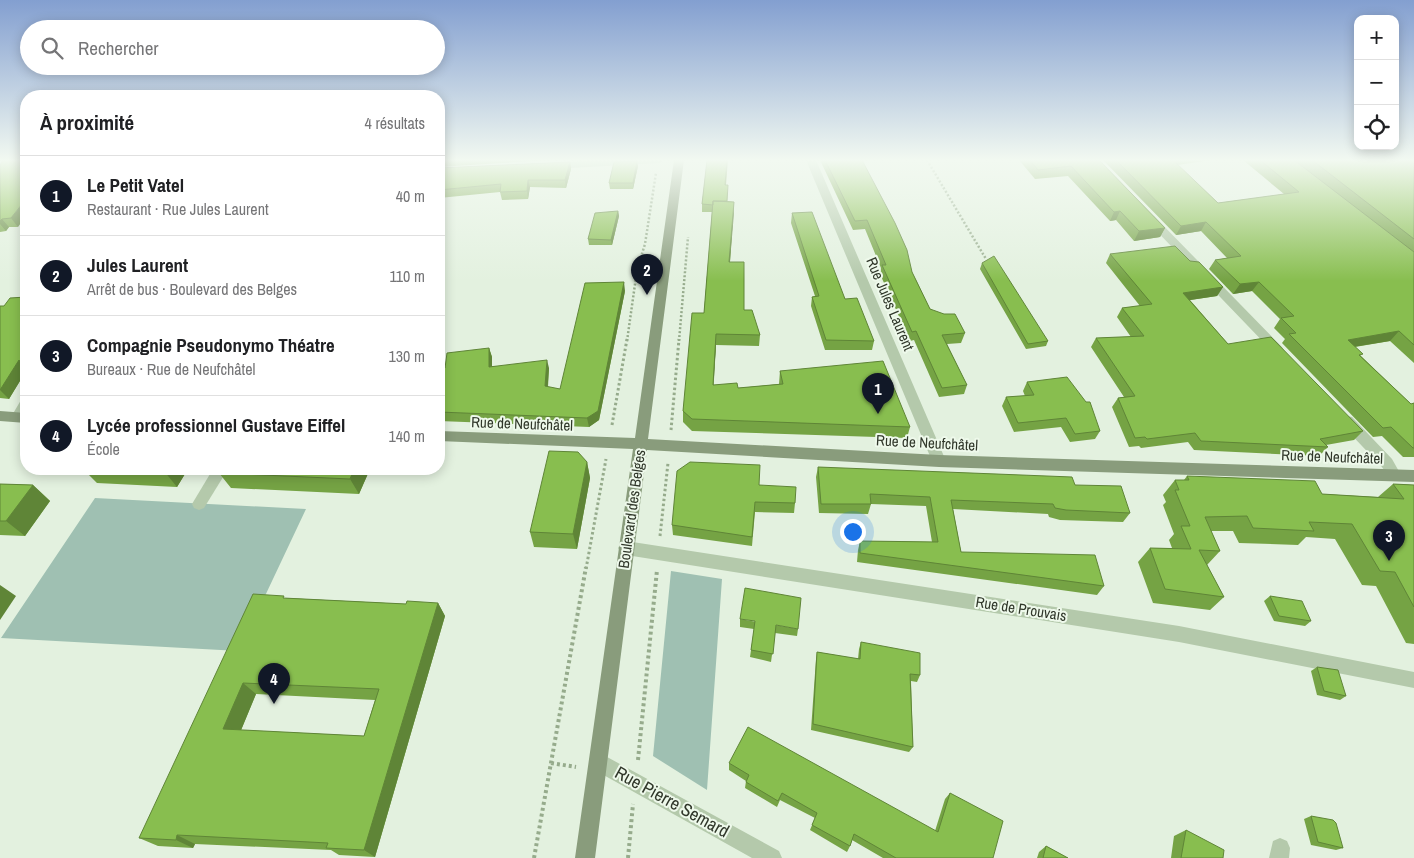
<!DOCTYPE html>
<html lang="fr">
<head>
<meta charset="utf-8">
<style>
	:root { --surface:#fff; --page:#f2f2f2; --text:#202124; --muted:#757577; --line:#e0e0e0; --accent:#111827 }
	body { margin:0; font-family:"Archivo Narrow",sans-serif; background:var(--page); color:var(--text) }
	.controls { position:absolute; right:15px; top:15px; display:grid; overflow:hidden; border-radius:10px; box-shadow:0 2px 12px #0003 }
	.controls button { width:45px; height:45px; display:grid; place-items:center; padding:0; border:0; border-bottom:1px solid var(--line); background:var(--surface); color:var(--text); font:25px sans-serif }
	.you { position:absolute; left:852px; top:531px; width:18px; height:18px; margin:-12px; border:4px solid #fff; border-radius:50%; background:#1a73e8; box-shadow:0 0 0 8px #1a73e833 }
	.badge { display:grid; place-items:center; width:32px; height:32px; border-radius:50%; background:var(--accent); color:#fff; font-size:16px; font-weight:700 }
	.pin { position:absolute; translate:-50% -41px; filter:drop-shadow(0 1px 2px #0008) }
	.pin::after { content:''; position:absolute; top:26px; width:18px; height:15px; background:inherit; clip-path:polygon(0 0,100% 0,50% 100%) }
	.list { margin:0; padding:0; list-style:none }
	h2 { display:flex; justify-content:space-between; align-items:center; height:65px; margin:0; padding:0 20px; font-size:21px }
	h2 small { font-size:16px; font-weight:400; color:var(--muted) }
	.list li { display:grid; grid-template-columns:32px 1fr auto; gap:15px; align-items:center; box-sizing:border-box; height:80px; padding:0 20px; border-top:1px solid var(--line) }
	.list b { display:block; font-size:19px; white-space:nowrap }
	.list p { margin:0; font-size:16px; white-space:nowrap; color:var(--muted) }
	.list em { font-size:16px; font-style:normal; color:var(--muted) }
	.icon { flex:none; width:28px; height:28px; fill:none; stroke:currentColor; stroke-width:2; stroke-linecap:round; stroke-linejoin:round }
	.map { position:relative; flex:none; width:1414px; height:858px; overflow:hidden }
	.search { position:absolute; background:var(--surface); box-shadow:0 2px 12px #0003; left:20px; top:20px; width:425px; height:55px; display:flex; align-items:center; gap:12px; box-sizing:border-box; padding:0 18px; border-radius:28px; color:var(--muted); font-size:19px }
	.panel { position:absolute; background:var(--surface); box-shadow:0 2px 12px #0003; left:20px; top:90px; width:425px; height:385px; border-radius:20px }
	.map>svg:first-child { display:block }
</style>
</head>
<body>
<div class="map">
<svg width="1414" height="858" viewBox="0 0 1414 858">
	<rect width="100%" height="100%" fill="#e3f1df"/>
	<path fill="#9fc0b2" d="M95,498L306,509L239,651L1,638Z
		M671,571L722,579L707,790L653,756Z"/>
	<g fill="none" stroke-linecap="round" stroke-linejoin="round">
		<path stroke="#96ab8c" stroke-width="2.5" stroke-dasharray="2 2" stroke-linecap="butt" d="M927,160L986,259
			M627,341L637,270L645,244L656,173
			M679,341L688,237"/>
		<path stroke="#96ab8c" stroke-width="3" stroke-dasharray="2.5 2.5" stroke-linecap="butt" d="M612,425L627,339
			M671,430L679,339
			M660,536L668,463
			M586,569L606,459"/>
		<path stroke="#96ab8c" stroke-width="4" stroke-dasharray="3 3" stroke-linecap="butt" d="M638,760L657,570
			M551,763L576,767
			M534,858L586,567
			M628,858L633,804"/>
		<path fill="#b4c9ab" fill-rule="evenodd" d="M213,469H228L204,508L199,510L194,508L192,504Z"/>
		<path fill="#b4c9ab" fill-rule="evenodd" d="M599,160H665L660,163L552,169L547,166L552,163Z
			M806,160H816L946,461L944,465H934L932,461Z
			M1150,215L1154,216L1282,347L1284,350L1282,353H1274L1146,220V216Z
			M26,399V415L23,421H13L11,417L21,400Z
			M1347,416L1352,417L1392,459L1401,475L1399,479H1389L1382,467L1342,425L1340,421Z
			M626,541L1179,626L1414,672V688L1179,642L626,555L621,553L618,548L621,543Z
			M598,752L779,851L782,858H752L591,768L589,761L591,754Z
			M1280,838L1287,841L1290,848L1289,858H1269L1273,841Z"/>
		<path fill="#899c7c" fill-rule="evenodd" d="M674,160H684L648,439L939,455L1414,470V482L939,467L647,450L595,858H575L633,449L439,441V431L635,438Z
			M0,411L26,413V423L0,421Z"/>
	</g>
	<path fill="#75a344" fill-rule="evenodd" d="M439,160H549L439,167Z
		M707,160H728L726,185L727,201L734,202L730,262L744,310L760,335L759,346L716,345L713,385L738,388L779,384L780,371L910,427L907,438L692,431L683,422V411L704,313L712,212H702V204Z
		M820,160H862L912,272L930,309L965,333L961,343L947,344L967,385L964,394L939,397L914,340L910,341L880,274L881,268L865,229L853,230Z
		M1019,160H1099L1165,228L1160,237L1134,241L1116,220L1110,221L1068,176L1035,179Z
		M1103,160H1212L1177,165L1218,203L1284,194L1243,160H1414V363L1390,341L1355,347L1361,356L1411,404L1414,403V457H1403L1382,436L1373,437L1282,343L1285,339L1274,328L1280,319L1252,291L1233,294L1209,269L1215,260L1227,258L1201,231L1176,235Z
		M570,162L571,169L566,188L530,187L528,199L502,200L500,192L439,198V168Z
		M0,165L18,227H9L6,231L0,232Z
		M638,166L633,189H610L609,183Z
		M618,211L619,216L612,245H589L588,239Z
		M792,213L845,299L874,341L872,350H825L811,306L812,297L815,296L791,223Z
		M1110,254L1190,261L1223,287L1217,296L1190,300L1228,344L1363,431L1354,440L1326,445L1328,447L1319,456L1194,450L1188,442L1141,448L1139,446L1129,447L1112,407L1118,398L1124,397L1091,347L1096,338L1131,337L1117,317L1122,308L1140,306L1106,263Z
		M982,263L1048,341L1046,346L1026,349L980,269Z
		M625,291L599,420L589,427L439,421V369L445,368L489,348L492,357V366L549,368L548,387L560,389Z
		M0,306L26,371L9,399L0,398Z
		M1027,382L1100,431L1095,439L1070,442L1061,427L1014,432L1002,406L1006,397L1025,396L1023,391Z
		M587,462L590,478L577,549L534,547L530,532Z
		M818,467L1075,485L1130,513L1123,522L1060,520L1049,517L1048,514L953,509L961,552L1104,586L1097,595L857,562L858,550L860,541L932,542L926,506L871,504L868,514L819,513L816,477Z
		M83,469H188L177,487L97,483Z
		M370,469L359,494L231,488L219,473Z
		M1187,476L1322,494L1378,497L1393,484L1414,485V644L1406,643L1376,586L1362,585L1335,539L1306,537L1298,545L1239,543L1233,531H1211L1220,551L1207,565L1224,597L1210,610L1153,603L1138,562L1150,548H1172L1169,540L1174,534L1163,505L1166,502L1163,495L1175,480H1184Z
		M0,484L33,485L50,501L25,536L0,535Z
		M759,485L795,503L794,513L755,512L752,546L673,535L672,525Z
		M1270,596L1311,621L1305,626L1274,621L1264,601Z
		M286,598L406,604L438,603L445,616L375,857L339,855L331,850L195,844L193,848L158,846L139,838ZM256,694L375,700L364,736L241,730Z
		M740,619L798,629L797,636L775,633L771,662L750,657L754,629L740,627Z
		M861,642L920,675L917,682L911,681L913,747L909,752L811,730L816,659L817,652L858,659L859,649Z
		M1317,667L1346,696L1340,700L1317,695L1311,671Z
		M729,763L935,831L945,799L950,793L993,858H883L852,840L850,846L847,852L810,830L815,818L780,800L777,807L745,788L746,781L729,770Z
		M1311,816L1343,848L1336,850L1311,845L1304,819Z
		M1186,830L1223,858H1171L1174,836Z
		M1046,846L1068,858H1037L1039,852Z"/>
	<path fill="#5f8537" d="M637,161L638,166L633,189V183Z
		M570,162L571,169L566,188L565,180Z
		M528,180L530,187L528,199L527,191Z
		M26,199V216L18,227L11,218Z
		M734,202V213L729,273V262Z
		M618,211L619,216L612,245L611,240Z
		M1120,211L1116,220L1110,221L1114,212Z
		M2,219L9,227L6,231L0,224V221Z
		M1206,222L1201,231L1176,235L1181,226Z
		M1165,228L1160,237L1134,241L1139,231Z
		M624,282L625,291L599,420L589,427L587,418Z
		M1259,282L1252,291L1233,294L1240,284Z
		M1223,287L1217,296L1177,302L1183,293Z
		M1399,331L1390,341L1340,349L1348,340Z
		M716,334V345L713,396V385Z
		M489,348L492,357V375L489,367Z
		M19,360L26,371L9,399L0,390Z
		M547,360L549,368L547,395L545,386Z
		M587,462L590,478L577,549L573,534Z
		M165,469H188L177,487L164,471Z
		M354,469H370L359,494L350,479Z
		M33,485L50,501L25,536L6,521Z
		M0,585L16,596L0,620Z
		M438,603L445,616L375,857L364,850Z
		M243,683L256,694L237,740L223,729Z
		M177,835L195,844L193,848L176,840Z"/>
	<path fill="#88be4f" stroke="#5f8537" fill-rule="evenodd" d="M3,160H26V199L11,218L2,219L0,221V165Z
		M707,160H727L725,185H728L727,201H713V205L702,204Z
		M825,160H862L895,223L907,250L912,272L930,309L944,314H955L965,333L942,335L967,385L942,388L916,331L912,332L882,265H886L867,220L855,221Z
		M1030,160H1099L1165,228L1139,231L1120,211L1114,212L1071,166L1038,170Z
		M1116,160H1173L1218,203L1299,192L1260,160H1294L1414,252V345L1399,331L1348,340L1363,354L1359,355L1411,404L1414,403V448H1413L1391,427L1383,428L1289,334L1296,333L1281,318L1294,316L1259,282L1240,284L1215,260L1241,256L1206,222L1181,226Z
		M1312,160H1414V239Z
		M637,161L633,183H609L614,162Z
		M570,162L565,180H528L527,191L500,192L501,184L439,190V168Z
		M713,201L734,202L729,262H744V310H752L760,335L716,334L713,385L737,383L738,388L783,384L780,371L883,361L910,427L692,419L683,411L692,313H704Z
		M618,211L611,240L588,239L595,213Z
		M812,212L845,299L857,298L874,341L826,340L812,297L819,296L792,213Z
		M1175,246L1190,261L1199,262L1223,287L1183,293L1228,344L1271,337L1363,431L1320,439L1328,447L1201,441L1195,433L1147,439L1145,437L1135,438L1118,398L1135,396L1096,338L1144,336L1122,308L1152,304L1110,254Z
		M994,256L1048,341L1028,344L982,263Z
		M624,282L598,411L587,418L439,412V369L445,368L447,353L489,348V367L547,360L545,386L560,389L585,283Z
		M26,297V371L19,360L0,390V306H4L10,298Z
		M1067,377L1086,402H1090L1100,431L1075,434L1066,418L1018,423L1006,397L1034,395L1027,382Z
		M549,451L578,452L587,462L573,534L530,532Z
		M690,462L760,465L759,485L796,487L795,503L755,502L752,537L672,525L677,471Z
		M818,467L1072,477L1075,485L1121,486L1130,513L1066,510L1055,508L1053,504L951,500L961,552L1095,555L1104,586L860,553V541L938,542L930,497L870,494L871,504H821Z
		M113,469H165L164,471Z
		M221,469H354L350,479L219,473Z
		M1187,476L1315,481L1322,494L1404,499L1393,484L1414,485V607L1395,572L1380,571L1352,524L1309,522L1314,531L1253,528L1247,516L1205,517L1220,551L1199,550L1224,597L1165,589L1150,548L1191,549L1181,526H1190L1175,490H1179L1175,480H1189Z
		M0,484L33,485L6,521H0Z
		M745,588L801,598L798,629L776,625L773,654L751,650L755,621L740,619Z
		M253,594L284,596L283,598L406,604L407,601L438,603L364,850L326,848L328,843L177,835L176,840L139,838ZM243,683L379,689L364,736L223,729Z
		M1270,596L1302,601L1311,621L1279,616Z
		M861,642L920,653V675L910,674L913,747L813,724L817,652L860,659Z
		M1317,667L1338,670L1346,696L1324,691Z
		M748,727L938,832L950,793L1003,821L993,858H896L854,834L850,846L812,825L817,813L782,793L778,801L746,782L749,775L729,763Z
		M1311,816L1333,820L1336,823L1343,848L1318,842Z
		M1186,830L1224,850L1223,858H1181Z
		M1046,846L1068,858H1043Z"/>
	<linearGradient id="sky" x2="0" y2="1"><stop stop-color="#839fd0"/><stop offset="0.57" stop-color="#f2f9f1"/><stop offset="1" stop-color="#f2f9f1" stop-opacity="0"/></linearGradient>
	<rect width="1414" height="281" fill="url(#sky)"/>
	<g text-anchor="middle" stroke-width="4" stroke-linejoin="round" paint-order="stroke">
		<g font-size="15" fill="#30372a" stroke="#eef9eb">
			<text transform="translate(890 304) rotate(67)" y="5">Rue Jules Laurent</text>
			<text transform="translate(522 424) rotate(2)" y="5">Rue de Neufchâtel</text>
			<text transform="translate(927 443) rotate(3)" y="5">Rue de Neufchâtel</text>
			<text transform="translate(1332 457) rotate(2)" y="5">Rue de Neufchâtel</text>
			<text transform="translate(632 509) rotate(-82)" y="5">Boulevard des Belges</text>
			<text transform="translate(1021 609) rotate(9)" y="5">Rue de Prouvais</text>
		</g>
		<g font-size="18" fill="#30372a" stroke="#eef9eb">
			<text transform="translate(672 802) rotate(29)" y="6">Rue Pierre Semard</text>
		</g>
	</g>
</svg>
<div class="controls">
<button>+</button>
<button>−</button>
<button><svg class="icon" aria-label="locate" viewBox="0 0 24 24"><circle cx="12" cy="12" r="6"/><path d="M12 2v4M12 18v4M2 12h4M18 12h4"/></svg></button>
</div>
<div class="you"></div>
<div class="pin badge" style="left:878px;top:414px">1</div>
<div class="pin badge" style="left:647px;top:295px">2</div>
<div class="pin badge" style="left:1389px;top:561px">3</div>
<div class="pin badge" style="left:274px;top:704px">4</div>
<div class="search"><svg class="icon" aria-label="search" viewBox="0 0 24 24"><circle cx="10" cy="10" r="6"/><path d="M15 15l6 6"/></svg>Rechercher</div>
<section class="panel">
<h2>À proximité<small>4 résultats</small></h2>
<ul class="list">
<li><span class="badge">1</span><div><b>Le Petit Vatel</b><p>Restaurant · Rue Jules Laurent</p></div><em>40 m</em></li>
<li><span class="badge">2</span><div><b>Jules Laurent</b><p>Arrêt de bus · Boulevard des Belges</p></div><em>110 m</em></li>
<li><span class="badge">3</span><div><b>Compagnie Pseudonymo Théatre</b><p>Bureaux · Rue de Neufchâtel</p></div><em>130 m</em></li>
<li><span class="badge">4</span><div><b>Lycée professionnel Gustave Eiffel</b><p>École</p></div><em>140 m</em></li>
</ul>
</section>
</div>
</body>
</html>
